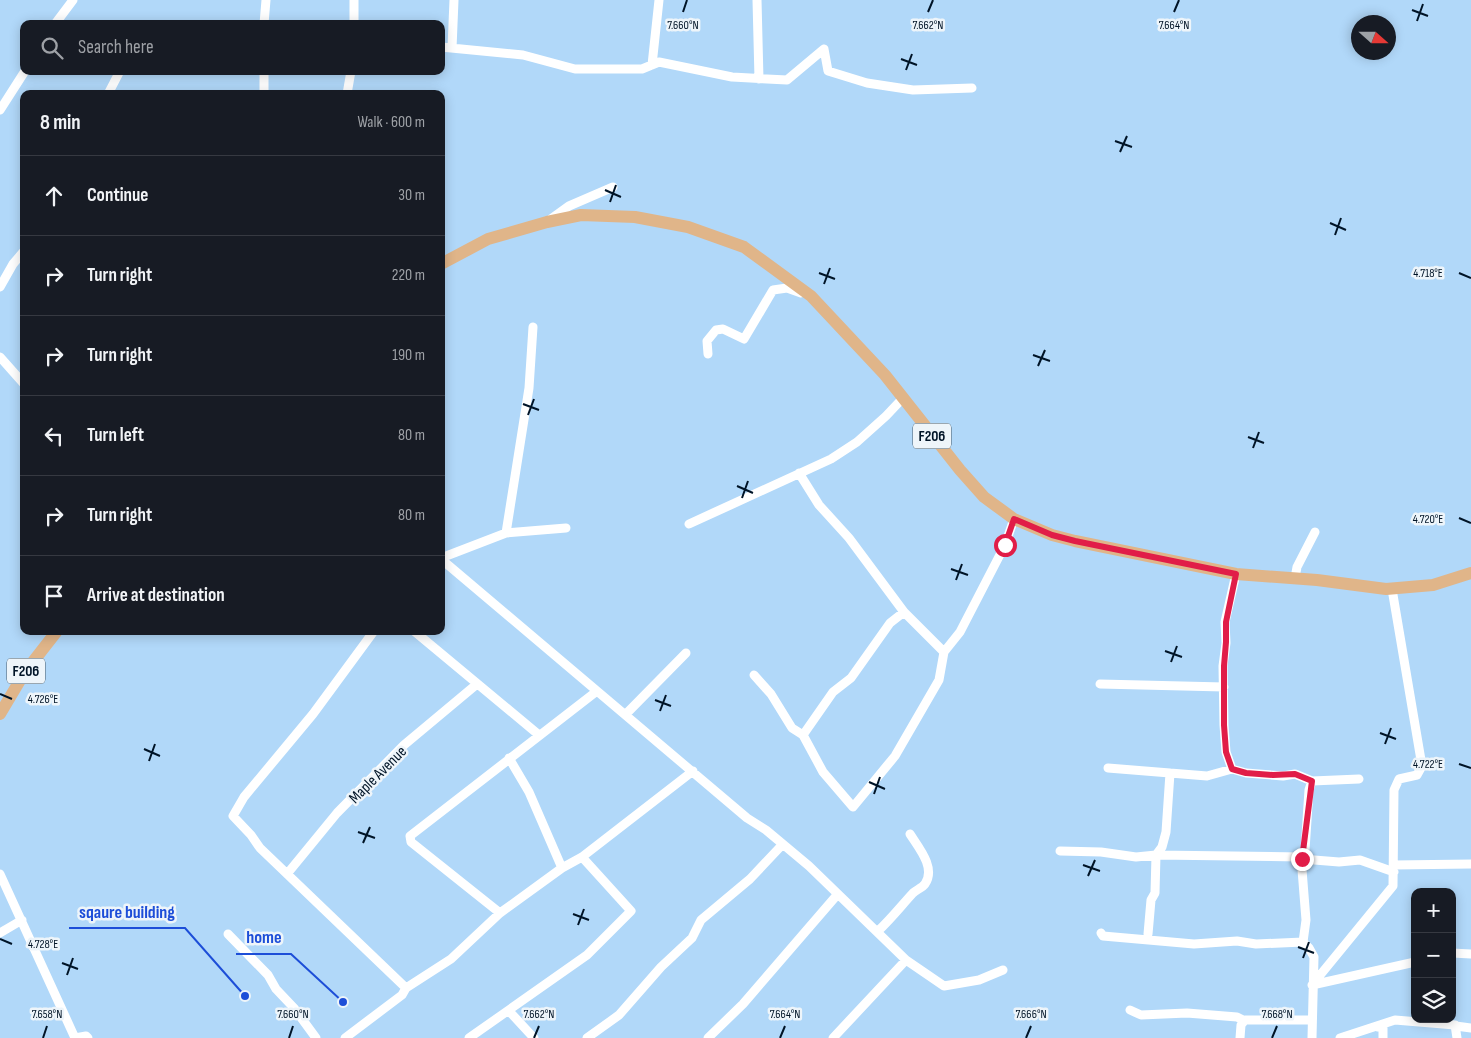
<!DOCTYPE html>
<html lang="en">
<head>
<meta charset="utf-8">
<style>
	:root { --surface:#171b24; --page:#242831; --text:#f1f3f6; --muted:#9ea1a6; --line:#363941 }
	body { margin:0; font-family:"Sofia Sans Condensed",sans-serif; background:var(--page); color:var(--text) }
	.controls { position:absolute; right:15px; bottom:15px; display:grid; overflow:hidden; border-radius:10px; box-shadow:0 2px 12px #0003 }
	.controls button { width:45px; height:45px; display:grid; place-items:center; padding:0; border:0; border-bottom:1px solid var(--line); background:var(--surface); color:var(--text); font:25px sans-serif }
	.compass { position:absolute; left:1351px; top:15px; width:45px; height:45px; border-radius:50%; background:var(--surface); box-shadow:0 2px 12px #0003; rotate:111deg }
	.stop { position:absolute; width:15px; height:15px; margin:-11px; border:4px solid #e11d48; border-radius:50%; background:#fff }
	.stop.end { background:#e11d48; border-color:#fff; box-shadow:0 1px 5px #0008 }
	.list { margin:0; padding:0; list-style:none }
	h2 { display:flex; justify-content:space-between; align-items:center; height:65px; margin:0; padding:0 20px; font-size:21px }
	h2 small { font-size:16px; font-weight:400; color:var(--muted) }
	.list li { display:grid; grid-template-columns:32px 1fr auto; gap:15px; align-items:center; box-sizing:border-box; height:80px; padding:0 20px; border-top:1px solid var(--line) }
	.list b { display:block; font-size:19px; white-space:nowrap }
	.list em { font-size:16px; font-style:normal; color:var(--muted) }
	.icon { flex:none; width:28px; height:28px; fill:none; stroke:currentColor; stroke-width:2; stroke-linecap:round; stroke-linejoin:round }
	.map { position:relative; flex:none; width:1471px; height:1038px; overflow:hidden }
	.search { position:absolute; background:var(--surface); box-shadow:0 2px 12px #0003; left:20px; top:20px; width:425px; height:55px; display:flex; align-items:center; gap:12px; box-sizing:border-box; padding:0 18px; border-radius:10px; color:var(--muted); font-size:19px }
	.panel { position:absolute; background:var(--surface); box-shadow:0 2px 12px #0003; left:20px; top:90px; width:425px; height:545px; border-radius:10px }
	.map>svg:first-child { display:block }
</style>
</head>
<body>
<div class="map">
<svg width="1471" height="1038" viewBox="0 0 1471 1038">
	<rect width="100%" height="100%" fill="#b1d8f9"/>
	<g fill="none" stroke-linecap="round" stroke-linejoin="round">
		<path stroke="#fff" stroke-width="9" d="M354,0V24
			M757,0L759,79
			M55,24L73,0
			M264,24L266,0
			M441,47L523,55L575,69H642L659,62L732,77L787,80L824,49
			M452,48L454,0
			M824,49L828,71L867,83L913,90L972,88
			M652,65L659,0
			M108,94L120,71
			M264,94V71
			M347,94L351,71
			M0,110L25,71
			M551,219L569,206L613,187
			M0,287L13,264L24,251
			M708,354L707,341L716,330L723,329L744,339L773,290L787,288L801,293
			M0,357L24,384
			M799,473L819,505L849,538L904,612L944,652
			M689,524L831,459L857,442L886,416L903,398
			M506,533L529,388L533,327
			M441,558L506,533L566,528
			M441,559L747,818L766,830L809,866L906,960L944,986L979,980L1003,970
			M1295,578L1297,567L1315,532
			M1392,589L1422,766L1417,775L1399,779L1394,790L1393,886L1312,985L1415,962
			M374,631L313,714L244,797L233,816L251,835L260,848L406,988
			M414,631L539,735
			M754,675L771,694L792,728L803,735L823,772L853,807L895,756L939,680L944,652L960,632L1005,545L1014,519
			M1100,684L1224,687
			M626,714L686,653
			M803,735L833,692L851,678L890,623L904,612
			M509,758L529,792L562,868
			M1108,768L1207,776L1232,769L1246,773L1283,776L1295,774L1312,781L1359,779
			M1232,769L1226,752L1224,725L1223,666L1226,643L1225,622L1236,574
			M1312,781L1309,790L1305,850L1301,857L1306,920L1303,942L1309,948L1314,957L1312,1038
			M1060,851L1101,852L1136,857L1156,855L1301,857
			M1302,859L1339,862L1360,860L1394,872
			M1394,865L1471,864
			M0,874L75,1038
			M287,874L337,813L404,745L477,684
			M500,913L411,842L410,836L597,691
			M878,931C891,919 901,906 913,893C916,890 922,888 925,884C936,868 919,848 910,834
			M0,933L22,920
			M1101,933L1103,936L1194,944L1237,941L1256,944L1303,942
			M228,934L268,975L276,989L294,1008L316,1038
			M1148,934L1151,900L1155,893L1156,855L1162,847L1166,832L1170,773
			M1452,953L1471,954
			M1130,1010L1141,1015L1187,1013L1237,1017L1243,1020
			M509,1011L534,1038
			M1456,1026L1471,1028
			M1378,1027L1383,1025V1038
			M75,1038L86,1036L88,1038
			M345,1038L402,995L406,988L451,959L500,913L562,868L582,857L693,771
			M469,1038L587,955L631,911L582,857
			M587,1038L619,1015L661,967L692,938L701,920L750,879L782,845
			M708,1038L743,1004L837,895
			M833,1038L906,960
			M1240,1038L1241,1025L1245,1020H1310
			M1340,1038L1395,1020L1455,1025L1457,1038"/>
		<path stroke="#e0b589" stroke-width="12" d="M441,264L488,239L547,222L581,215L635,217L688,227L744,247L811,296L885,375L960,470L984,497L1014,519L1052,535L1075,541L1236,574L1317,580L1386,589L1433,585L1471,573
			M0,714L25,672L57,631"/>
	</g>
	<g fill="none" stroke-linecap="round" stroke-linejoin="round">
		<path stroke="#e11d48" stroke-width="6" d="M1005,545L1014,519L1052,535L1075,541L1236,574L1226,622V642L1224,666V725L1226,752L1232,769L1246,773L1273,775L1295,774L1312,781L1302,859"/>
	</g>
	<path fill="none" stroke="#001427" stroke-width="2" d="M1412,10L1428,16M683,12L687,0M928,12L933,0M1174,12L1179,0M1417,21L1423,4M901,59L917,65M906,70L912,54M1115,141L1132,147M1120,152L1127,136M605,190L621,197M610,202L616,185M1330,223L1346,230M1335,235L1341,218M819,273L835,279M1459,273L1471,278M824,284L830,268M1033,355L1050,361M1038,366L1045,350M523,404L539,410M528,415L534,399M1248,437L1264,443M1253,448L1259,432M737,486L753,493M742,498L748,481M1459,518L1471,523M951,569L968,575M956,580L962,564M1165,651L1182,657M1171,662L1177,646M0,694L12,699M655,700L671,706M660,711L666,695M1380,733L1396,739M1385,744L1391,728M144,749L160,756M149,761L155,744M1459,764L1471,768M869,782L885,789M874,794L880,777M358,832L375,838M363,843L370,827M1083,865L1100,871M1088,876L1095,860M573,914L589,920M578,925L584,909M0,939L12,944M1298,947L1314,953M1303,958L1309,942M62,963L78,969M67,975L73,958M43,1038L47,1026M289,1038L293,1026M534,1038L539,1026M780,1038L785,1026M1026,1038L1031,1026M1272,1038L1277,1026"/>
	<g text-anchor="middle" stroke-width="5" stroke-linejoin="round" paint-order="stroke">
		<g fill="#eef5fa" stroke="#475866" stroke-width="1">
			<rect x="913" y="423.5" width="38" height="25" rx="4"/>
			<rect x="7" y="658.5" width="38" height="25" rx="4"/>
		</g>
		<g font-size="15" font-weight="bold" fill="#001427">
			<text x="932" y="441">F206</text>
			<text x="26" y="676">F206</text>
		</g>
		<g font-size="16" fill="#001427" stroke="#eef5fa">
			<text transform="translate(377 774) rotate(-45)" y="6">Maple Avenue</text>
		</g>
	</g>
	<g font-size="12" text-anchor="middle" fill="#001427" stroke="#eef5fa" stroke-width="5" stroke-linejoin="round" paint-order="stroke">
		<text x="683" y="29">7.660°N</text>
		<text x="928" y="29">7.662°N</text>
		<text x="1174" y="29">7.664°N</text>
		<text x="1428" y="277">4.718°E</text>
		<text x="1428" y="523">4.720°E</text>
		<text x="43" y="703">4.726°E</text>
		<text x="1428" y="768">4.722°E</text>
		<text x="43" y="948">4.728°E</text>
		<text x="47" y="1018">7.658°N</text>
		<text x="293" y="1018">7.660°N</text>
		<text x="539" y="1018">7.662°N</text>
		<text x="785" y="1018">7.664°N</text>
		<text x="1031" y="1018">7.666°N</text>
		<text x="1277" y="1018">7.668°N</text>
	</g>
	<path fill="none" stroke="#1d4ed8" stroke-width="2" d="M245 996L185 928H69M343 1002L291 954H236"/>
	<g fill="#1d4ed8" stroke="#eef5fa" stroke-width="2">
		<circle cx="245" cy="996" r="5"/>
		<circle cx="343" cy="1002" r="5"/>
	</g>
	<g font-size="18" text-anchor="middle" font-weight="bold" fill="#1d4ed8" stroke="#eef5fa" stroke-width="5" stroke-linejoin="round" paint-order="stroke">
		<text x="127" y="918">sqaure building</text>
		<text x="264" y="943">home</text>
	</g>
</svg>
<div class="controls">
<button>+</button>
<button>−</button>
<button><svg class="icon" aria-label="layers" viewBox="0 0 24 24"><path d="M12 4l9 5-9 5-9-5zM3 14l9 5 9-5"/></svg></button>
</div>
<svg class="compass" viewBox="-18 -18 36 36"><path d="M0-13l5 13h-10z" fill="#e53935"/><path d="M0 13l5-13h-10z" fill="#9ea1a6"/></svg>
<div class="stop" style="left:1005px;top:545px"></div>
<div class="stop end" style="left:1302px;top:859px"></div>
<div class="search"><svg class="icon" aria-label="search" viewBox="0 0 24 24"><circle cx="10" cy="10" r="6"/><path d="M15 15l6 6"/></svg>Search here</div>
<section class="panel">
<h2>8 min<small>Walk · 600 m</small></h2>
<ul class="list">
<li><svg class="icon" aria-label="ahead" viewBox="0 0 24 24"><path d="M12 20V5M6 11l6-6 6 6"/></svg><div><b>Continue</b></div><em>30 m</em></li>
<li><svg class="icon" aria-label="right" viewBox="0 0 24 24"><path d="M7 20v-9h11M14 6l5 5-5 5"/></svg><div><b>Turn right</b></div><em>220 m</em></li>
<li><svg class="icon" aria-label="right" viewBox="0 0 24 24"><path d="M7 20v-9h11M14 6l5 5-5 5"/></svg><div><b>Turn right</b></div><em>190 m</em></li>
<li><svg class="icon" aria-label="left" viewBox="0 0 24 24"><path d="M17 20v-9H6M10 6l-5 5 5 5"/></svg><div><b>Turn left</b></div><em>80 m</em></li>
<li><svg class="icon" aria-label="right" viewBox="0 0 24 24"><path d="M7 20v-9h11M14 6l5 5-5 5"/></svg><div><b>Turn right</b></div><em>80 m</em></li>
<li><svg class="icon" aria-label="arrive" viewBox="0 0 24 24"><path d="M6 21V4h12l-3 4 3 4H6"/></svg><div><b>Arrive at destination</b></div></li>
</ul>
</section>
</div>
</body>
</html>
